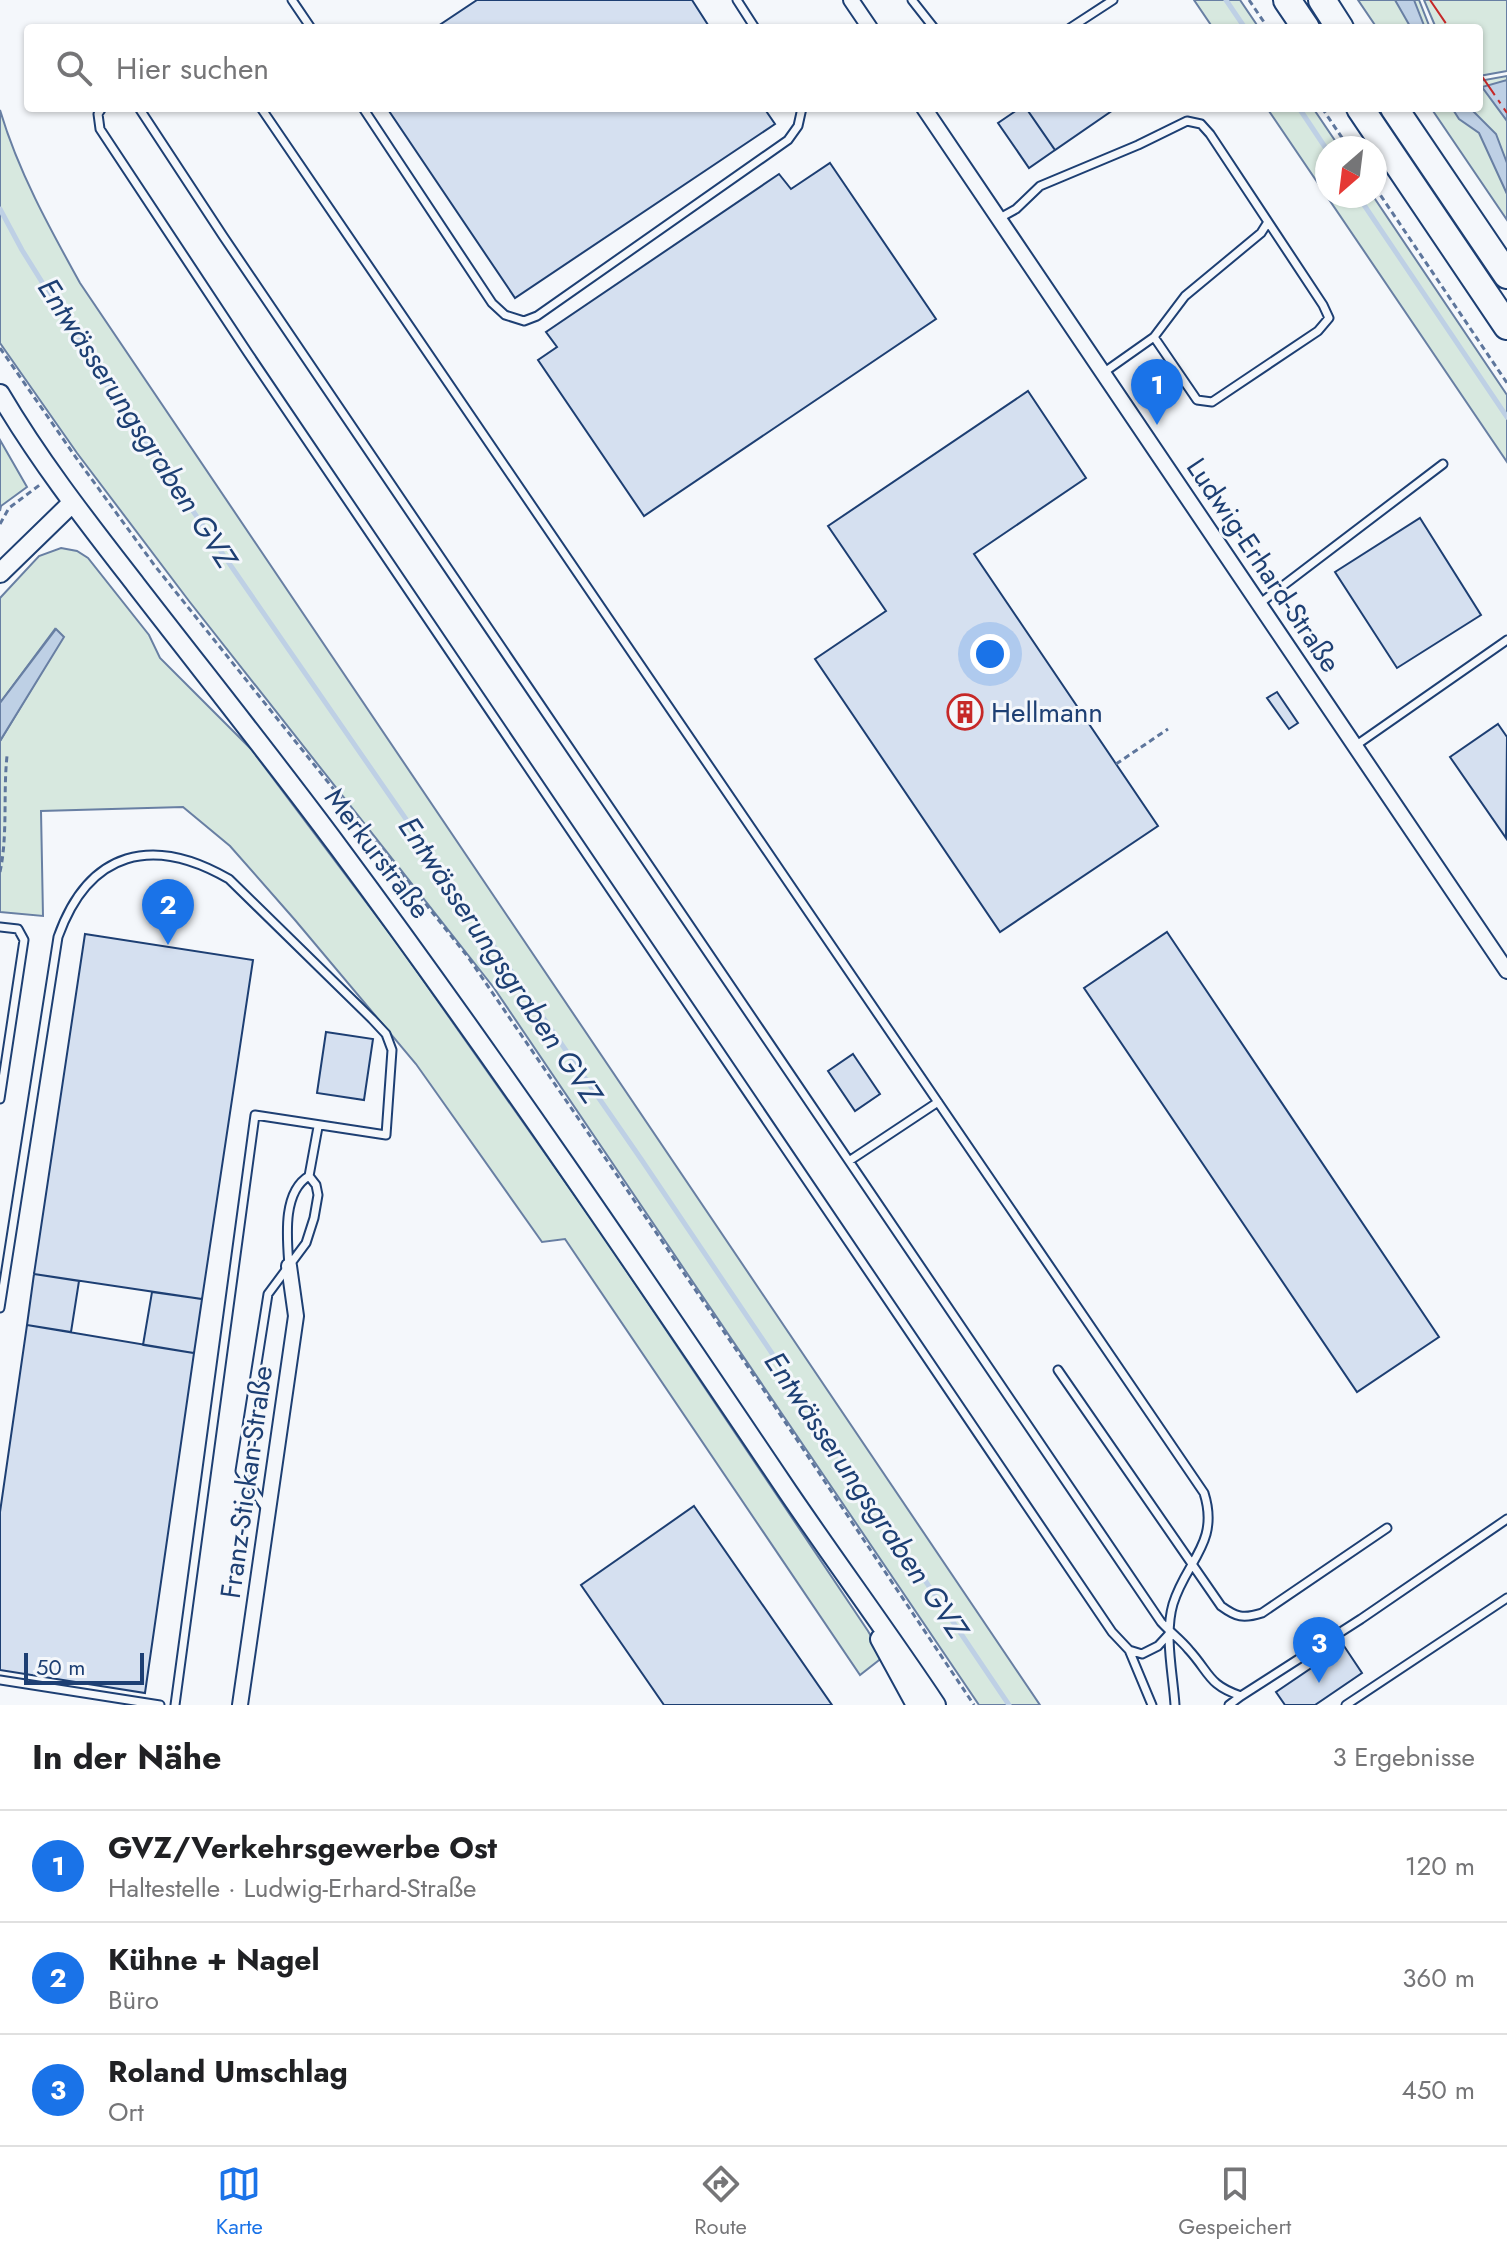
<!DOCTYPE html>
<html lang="de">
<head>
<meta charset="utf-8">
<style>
	:root { --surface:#fff; --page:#f6f6f6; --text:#202124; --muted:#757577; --line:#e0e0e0; --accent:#1a73e8 }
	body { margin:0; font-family:Jost,sans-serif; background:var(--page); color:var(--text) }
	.compass { position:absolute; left:1315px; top:136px; width:72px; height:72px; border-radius:50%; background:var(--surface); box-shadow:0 2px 6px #0004; rotate:208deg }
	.scale { position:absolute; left:24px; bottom:20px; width:120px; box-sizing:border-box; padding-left:8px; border:4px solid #1d3f73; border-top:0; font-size:22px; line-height:28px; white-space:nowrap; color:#1d3f73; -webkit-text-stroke:6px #f4f7fb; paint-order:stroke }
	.you { position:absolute; left:990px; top:654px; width:28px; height:28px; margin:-20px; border:6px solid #fff; border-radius:50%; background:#1a73e8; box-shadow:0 0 0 12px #1a73e833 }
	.badge { display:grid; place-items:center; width:52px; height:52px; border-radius:50%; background:var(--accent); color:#fff; font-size:26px; font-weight:700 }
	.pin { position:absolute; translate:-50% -66px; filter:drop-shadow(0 2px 4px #0008) }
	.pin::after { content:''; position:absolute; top:42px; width:28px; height:24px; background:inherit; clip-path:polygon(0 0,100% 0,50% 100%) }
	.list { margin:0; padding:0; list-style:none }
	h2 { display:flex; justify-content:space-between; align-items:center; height:104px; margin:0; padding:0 32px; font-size:34px }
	h2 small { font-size:26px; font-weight:400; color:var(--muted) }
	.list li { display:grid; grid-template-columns:52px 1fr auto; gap:24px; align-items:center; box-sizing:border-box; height:112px; padding:0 32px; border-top:2px solid var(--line) }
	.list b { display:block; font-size:30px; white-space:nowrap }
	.list p { margin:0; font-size:26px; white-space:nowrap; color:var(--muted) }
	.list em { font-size:26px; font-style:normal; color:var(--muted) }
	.icon { flex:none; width:44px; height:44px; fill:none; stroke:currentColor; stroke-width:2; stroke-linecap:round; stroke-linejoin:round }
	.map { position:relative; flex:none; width:1507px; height:1705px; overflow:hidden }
	.search { position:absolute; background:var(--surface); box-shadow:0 2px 6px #0004; left:24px; right:24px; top:24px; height:88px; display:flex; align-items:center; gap:20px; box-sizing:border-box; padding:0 28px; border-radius:8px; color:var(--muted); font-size:30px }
	.sheet { height:440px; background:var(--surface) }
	nav { display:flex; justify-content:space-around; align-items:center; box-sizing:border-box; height:112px; border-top:2px solid var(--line); background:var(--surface); font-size:22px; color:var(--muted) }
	nav a { display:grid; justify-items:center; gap:4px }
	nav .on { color:var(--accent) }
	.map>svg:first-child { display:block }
</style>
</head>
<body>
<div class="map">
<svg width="1507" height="1705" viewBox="0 0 1507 1705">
	<rect width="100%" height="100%" fill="#f4f7fb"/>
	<path fill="#d7e8df" stroke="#687fa3" stroke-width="2" d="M1194,0H1240L1259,28H1213Z
		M1358,0H1419L1430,28H1377Z
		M1424,0H1507V71L1479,76V28H1436Z
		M1507,76V220L1431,108H1479V81Z
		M1267,108H1313L1340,148H1327V196H1373L1507,395V462Z
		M0,110C18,171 49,227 80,283L1040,1705H979L494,988L189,601L77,453L0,343Z
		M0,440L27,487L1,506L0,511Z
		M61,548L77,551L88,558L149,635L160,658L251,749L399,946L601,1233L868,1631L883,1657L860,1675L565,1239L542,1242L416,1064L295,920L230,846L183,807L41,811L43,916L0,912V741L63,637L55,629L0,703V598L39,556Z"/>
	<path fill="#bed0e5" stroke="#687fa3" stroke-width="2" d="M1395,0H1414L1425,28H1411Z
		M1507,80V121L1482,87Z
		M1452,108H1470L1496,134L1507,163V194L1479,133L1459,119Z
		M56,629L64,637L0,741V703Z"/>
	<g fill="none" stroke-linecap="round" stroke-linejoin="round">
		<path stroke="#bed0e5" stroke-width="5" d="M1226,0L1245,28
			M1299,108L1327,150
			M1358,196L1507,417
			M0,209L22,250L110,391L641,1159L1009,1705
			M195,531L202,526"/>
	</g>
	<path fill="#d5e0f0" stroke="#1d3f73" stroke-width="2" d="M477,0H692L710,28H435Z
		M387,108H764L775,124L515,298Z
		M1020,108H1026L1055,150L1029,168L998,123Z
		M1026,108H1116L1055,150Z
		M830,163L936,319L644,516L538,360L557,347L546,332L779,174L791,189Z
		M1028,391L1086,478L974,554L1158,826L1000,932L815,659L886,611L828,526Z
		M1420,518L1481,615L1397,668L1335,572Z
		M1277,692L1298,723L1289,729L1267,698Z
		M1498,724L1507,737L1506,838L1450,757Z
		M1167,932L1439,1337L1357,1392L1084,988Z
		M85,934L253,960L202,1299L34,1274Z
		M326,1032L373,1039L364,1100L317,1093Z
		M853,1054L880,1094L855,1111L828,1071Z
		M34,1274L79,1281L71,1332L27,1325Z
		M152,1292L202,1299L194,1353L143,1345Z
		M27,1325L194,1353L145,1693L0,1670V1512Z
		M694,1506L832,1705H664L581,1585Z
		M1344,1646L1362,1673L1315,1705H1285L1276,1692Z"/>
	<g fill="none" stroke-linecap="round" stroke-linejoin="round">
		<defs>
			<path id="service" d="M292,0L311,28
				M737,0L755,28
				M912,0L934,28
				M1070,28L1113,0
				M102,108L98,114L100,129L248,353L1112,1632L1129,1650L1152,1705
				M139,108L223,236L1161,1622C1170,1632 1181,1640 1189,1650C1210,1673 1208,1685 1241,1696L1361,1619L1507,1519
				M261,108L1204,1493C1220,1543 1186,1561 1173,1604C1164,1635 1173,1674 1175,1705
				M363,108L492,303L505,315L524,321L537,316L788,140L798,126L802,108
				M998,219L1016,209L1040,186L1138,145L1187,121L1201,124L1210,134L1323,305L1329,318L1318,331L1212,402L1197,400L1154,337
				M1103,373L1154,337L1185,296L1261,233L1268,222
				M1259,604L1443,464
				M1355,746L1507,640
				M0,927L18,929L24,940L0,1099
				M849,1161L938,1102
				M289,1266C287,1238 282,1192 309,1176
				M0,1308L58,937C89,850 153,835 229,879L372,1019L386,1034L392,1050L386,1135L255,1115L175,1705
				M1058,1370L1221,1606C1236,1617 1243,1619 1262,1613L1387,1528
				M267,1510L240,1471L268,1294L306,1243L314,1218L318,1195L316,1185L309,1176L318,1127
				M1129,1650L1142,1654L1158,1646L1170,1633
				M0,1680L160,1705
				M1229,1705L1241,1696
				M1346,1705L1507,1598"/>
			<path id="minor" d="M851,0L870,28
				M924,108L1507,971
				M240,1705L296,1316L289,1266"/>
			<path id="tertiary" d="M0,394C40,462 88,523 136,585C204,673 273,759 339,848C495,1058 642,1275 788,1492C837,1564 888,1633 936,1705
				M0,573L72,503
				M880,1639L916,1705"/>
			<path id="motorway" d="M1287,0L1306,28
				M1322,0L1340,28
				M1360,108L1507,326
				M1394,108L1507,275"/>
		</defs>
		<use href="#service" stroke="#1d3f73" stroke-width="11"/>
		<use href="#minor" stroke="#1d3f73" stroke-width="18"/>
		<use href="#tertiary" stroke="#1d3f73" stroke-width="22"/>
		<use href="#motorway" stroke="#1d3f73" stroke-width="30"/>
		<path stroke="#5e769c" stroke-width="3" stroke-dasharray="6 4" stroke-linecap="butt" d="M1249,0L1268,28
			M1322,108L1349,148
			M1375,187L1507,383
			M0,348L77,459L155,566L468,957L763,1389L974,1705
			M0,524L9,508L41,484
			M1116,764L1168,729
			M0,872C8,834 3,794 7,756"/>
		<use href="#service" stroke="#f4f7fb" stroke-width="7"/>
		<use href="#minor" stroke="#f4f7fb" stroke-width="14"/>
		<use href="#tertiary" stroke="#f4f7fb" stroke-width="18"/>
		<use href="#motorway" stroke="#f4f7fb" stroke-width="26"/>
		<path stroke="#c62828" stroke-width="2" stroke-dasharray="28 6 4 6" stroke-linecap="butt" d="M1430,0L1449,28
			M1479,72L1507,113"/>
	</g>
	<defs>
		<symbol id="building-ring" viewBox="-11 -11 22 22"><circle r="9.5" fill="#f4f7fb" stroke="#c62828" stroke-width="1.5"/><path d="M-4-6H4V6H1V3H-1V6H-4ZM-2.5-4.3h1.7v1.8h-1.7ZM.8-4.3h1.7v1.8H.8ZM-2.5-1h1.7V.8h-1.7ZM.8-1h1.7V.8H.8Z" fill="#c62828"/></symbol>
	</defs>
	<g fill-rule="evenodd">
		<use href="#building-ring" x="945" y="692" width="40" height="40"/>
	</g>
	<g text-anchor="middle" stroke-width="6" stroke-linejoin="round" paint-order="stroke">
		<g font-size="28" fill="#1d3f73" stroke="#f4f7fb">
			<text transform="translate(1264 565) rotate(56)" y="10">Ludwig-Erhard-Straße</text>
			<text transform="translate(378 853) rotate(53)" y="10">Merkurstraße</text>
			<text transform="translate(246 1482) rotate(-82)" y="10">Franz-Stickan-Straße</text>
		</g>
		<g font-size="28" fill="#1d3f73" stroke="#f4f7fb" text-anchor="start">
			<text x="991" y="722">Hellmann</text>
		</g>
		<g font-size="30" font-style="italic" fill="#1d3f73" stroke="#f4f7fb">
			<text transform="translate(137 423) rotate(57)" y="10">Entwässerungsgraben GVZ</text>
			<text transform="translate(500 960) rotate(56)" y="10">Entwässerungsgraben GVZ</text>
			<text transform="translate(866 1495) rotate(56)" y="10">Entwässerungsgraben GVZ</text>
		</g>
	</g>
</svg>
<svg class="compass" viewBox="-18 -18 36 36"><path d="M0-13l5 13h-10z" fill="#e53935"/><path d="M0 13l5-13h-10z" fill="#757577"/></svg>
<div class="scale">50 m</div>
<div class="you"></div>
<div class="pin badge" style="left:1157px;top:425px">1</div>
<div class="pin badge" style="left:168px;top:945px">2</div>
<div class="pin badge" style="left:1319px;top:1683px">3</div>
<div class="search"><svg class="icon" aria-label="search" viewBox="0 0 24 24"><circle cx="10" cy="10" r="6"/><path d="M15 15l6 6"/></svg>Hier suchen</div>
</div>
<section class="sheet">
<h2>In der Nähe<small>3 Ergebnisse</small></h2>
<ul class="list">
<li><span class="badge">1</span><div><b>GVZ/Verkehrsgewerbe Ost</b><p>Haltestelle · Ludwig-Erhard-Straße</p></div><em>120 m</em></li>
<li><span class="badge">2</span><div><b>Kühne + Nagel</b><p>Büro</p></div><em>360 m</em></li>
<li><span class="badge">3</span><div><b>Roland Umschlag</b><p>Ort</p></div><em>450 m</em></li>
</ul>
</section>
<nav>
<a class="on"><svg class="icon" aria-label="map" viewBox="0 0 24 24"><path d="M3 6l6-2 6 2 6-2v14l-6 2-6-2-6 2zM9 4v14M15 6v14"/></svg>Karte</a>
<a><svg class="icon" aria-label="directions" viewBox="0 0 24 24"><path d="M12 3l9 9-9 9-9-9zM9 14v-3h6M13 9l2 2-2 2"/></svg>Route</a>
<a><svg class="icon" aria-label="saved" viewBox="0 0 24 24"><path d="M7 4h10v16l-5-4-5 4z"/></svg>Gespeichert</a>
</nav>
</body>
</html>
